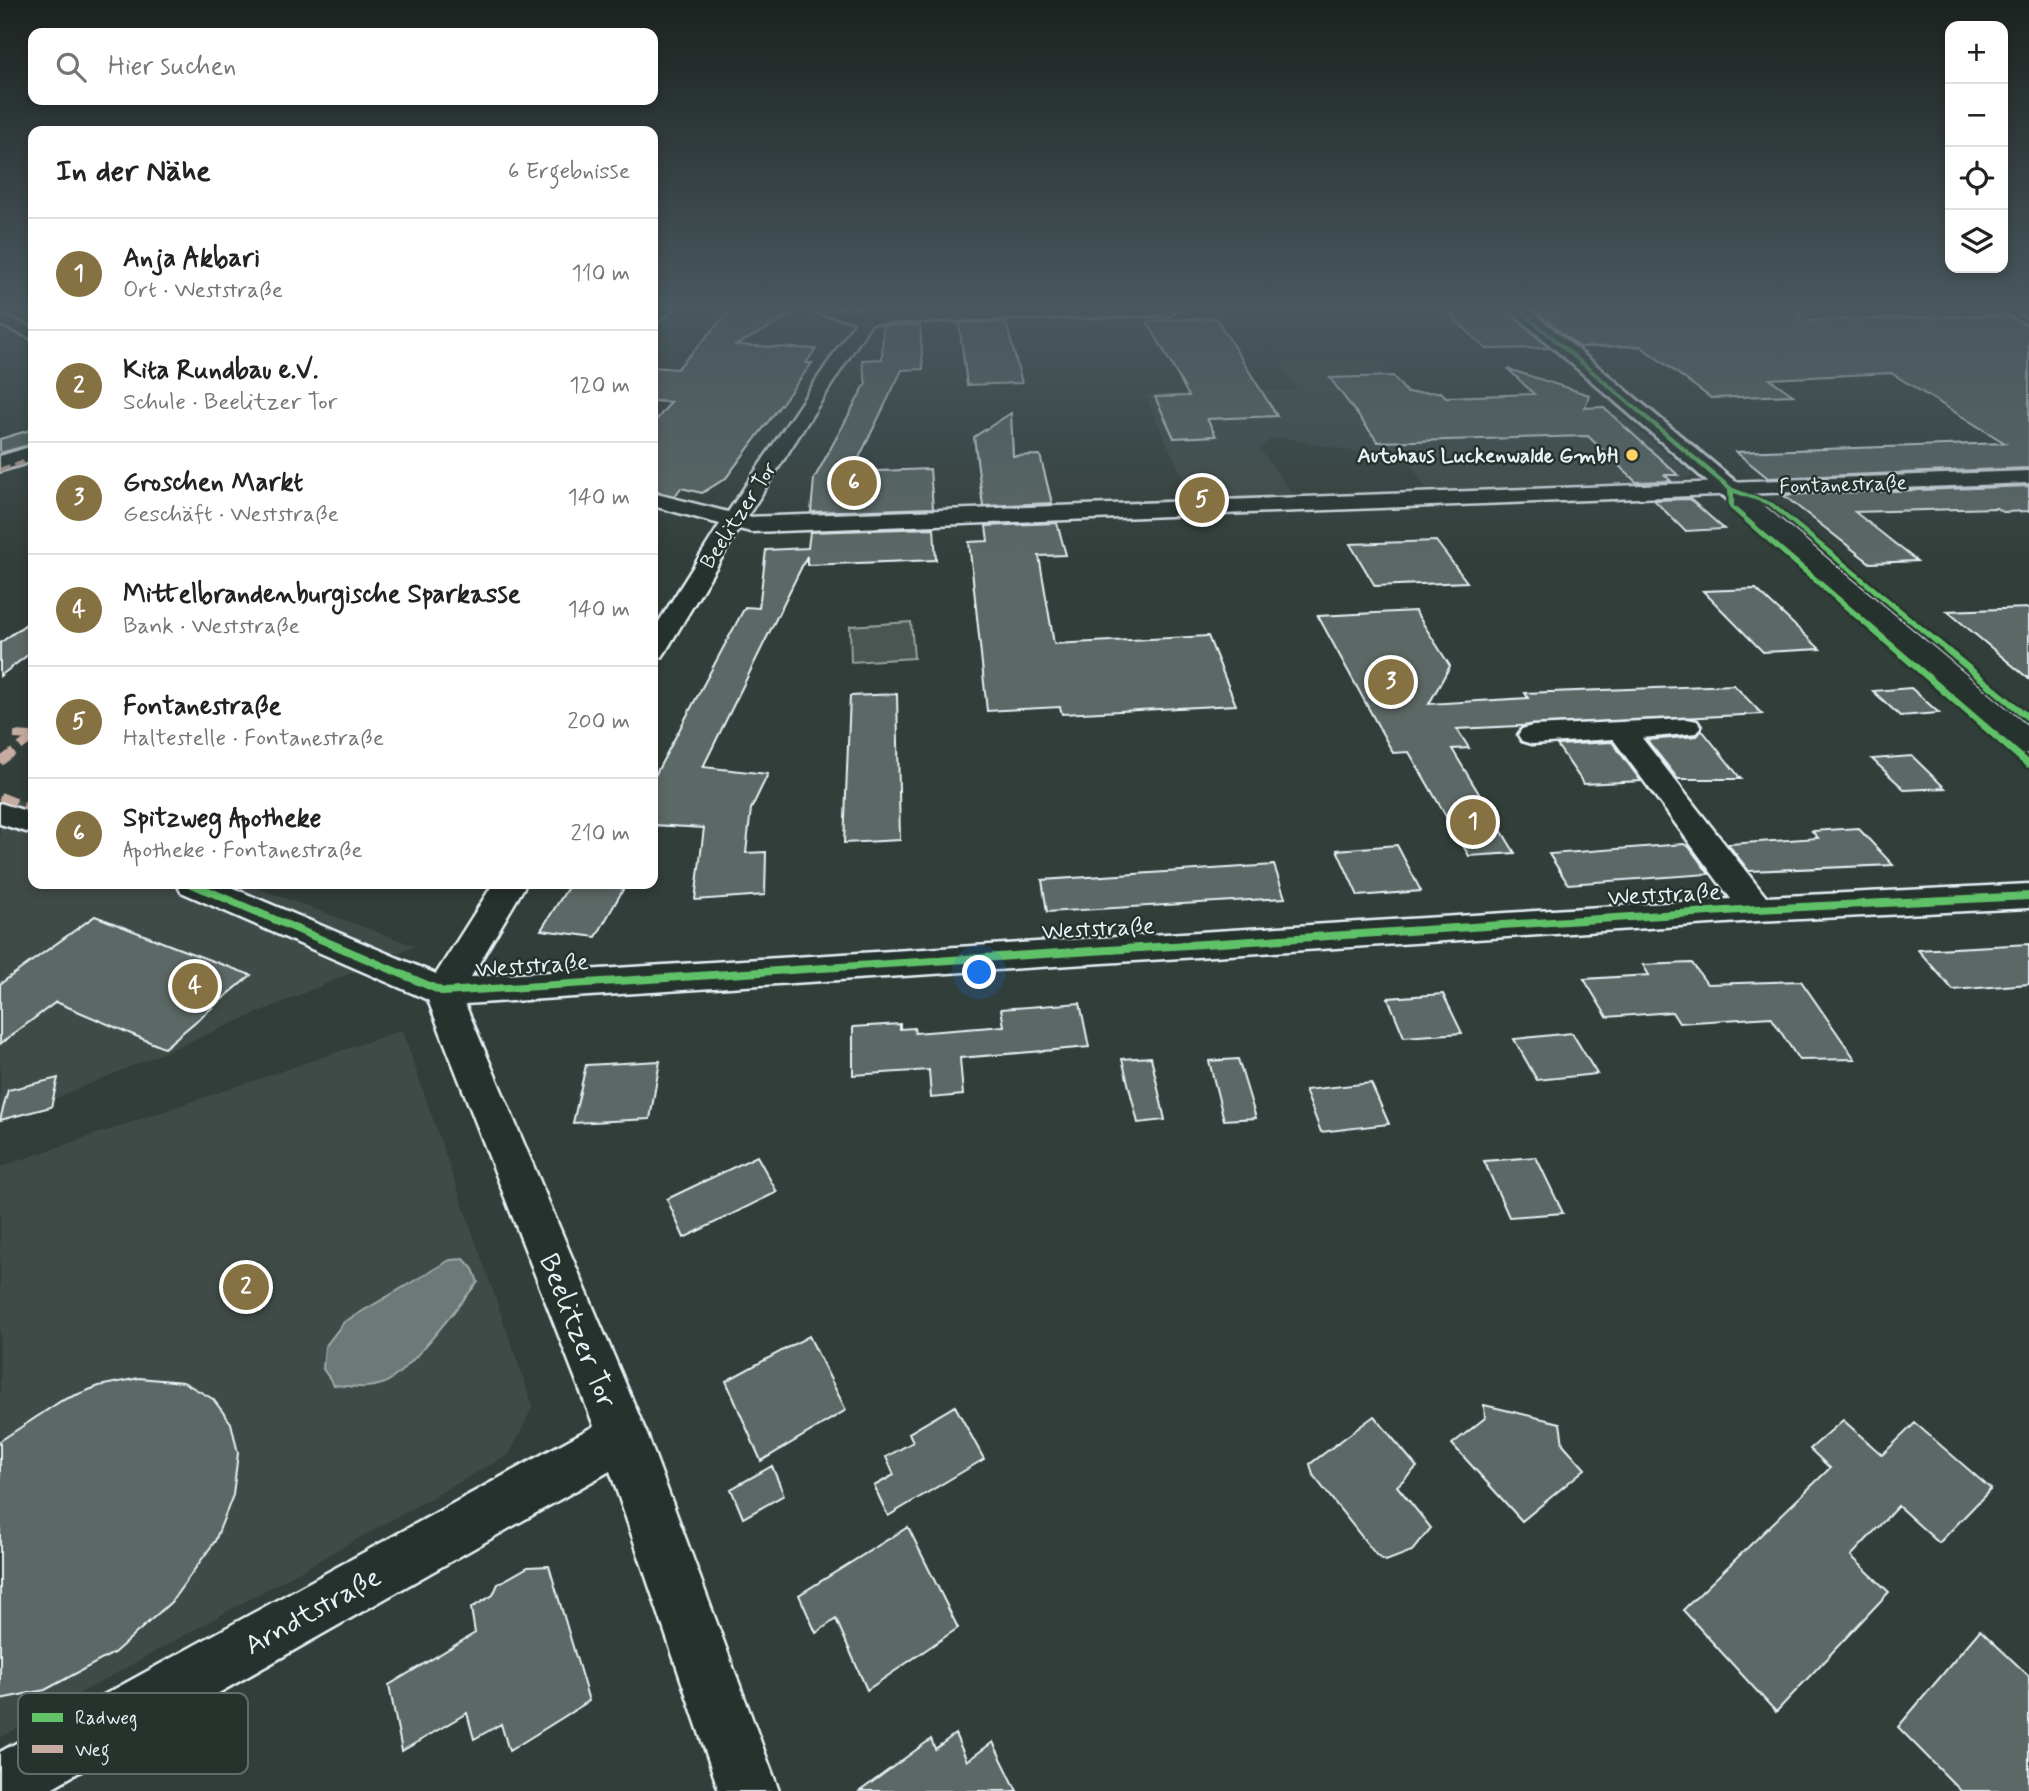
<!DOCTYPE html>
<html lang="de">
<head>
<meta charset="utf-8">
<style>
	:root { --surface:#fff; --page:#f6f6f6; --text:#222; --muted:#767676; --line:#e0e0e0; --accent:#857141 }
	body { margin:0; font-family:Mynerve,sans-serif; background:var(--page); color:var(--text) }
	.controls { position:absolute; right:21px; top:21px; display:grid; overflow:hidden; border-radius:14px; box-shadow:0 4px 10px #0003 }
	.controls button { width:63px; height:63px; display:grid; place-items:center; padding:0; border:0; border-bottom:2px solid var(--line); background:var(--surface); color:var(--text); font:35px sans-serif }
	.you { position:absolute; left:980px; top:973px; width:24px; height:24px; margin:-18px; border:5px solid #fff; border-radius:50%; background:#1a73e8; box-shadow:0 0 0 10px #1a73e833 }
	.badge { display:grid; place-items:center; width:46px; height:46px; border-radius:50%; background:var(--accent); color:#fff; font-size:23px; font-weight:700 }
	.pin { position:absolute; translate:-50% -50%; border:4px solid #fff; box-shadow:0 2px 7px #0006 }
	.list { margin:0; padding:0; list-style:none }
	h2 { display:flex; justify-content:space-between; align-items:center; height:91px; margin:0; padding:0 28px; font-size:30px }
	h2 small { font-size:23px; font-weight:400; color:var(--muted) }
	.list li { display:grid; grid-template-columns:46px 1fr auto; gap:21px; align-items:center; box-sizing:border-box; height:112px; padding:0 28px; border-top:2px solid var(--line) }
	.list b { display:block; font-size:26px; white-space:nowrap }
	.list p { margin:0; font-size:23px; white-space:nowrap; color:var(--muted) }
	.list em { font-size:23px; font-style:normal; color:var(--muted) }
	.icon { flex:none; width:38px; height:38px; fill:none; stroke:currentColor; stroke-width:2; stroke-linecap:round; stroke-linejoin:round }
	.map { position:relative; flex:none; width:2029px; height:1791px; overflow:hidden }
	.search { position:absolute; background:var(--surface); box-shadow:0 4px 10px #0003; left:28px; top:28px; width:630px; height:77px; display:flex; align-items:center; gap:18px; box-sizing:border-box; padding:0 24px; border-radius:14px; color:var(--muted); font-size:26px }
	.panel { position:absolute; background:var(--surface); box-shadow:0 4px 10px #0003; left:28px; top:126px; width:630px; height:763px; border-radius:14px }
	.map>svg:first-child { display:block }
</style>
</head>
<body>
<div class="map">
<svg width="2029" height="1791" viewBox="0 0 2029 1791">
	<rect width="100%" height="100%" fill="#323e39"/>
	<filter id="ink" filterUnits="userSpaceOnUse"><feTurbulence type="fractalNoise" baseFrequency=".0143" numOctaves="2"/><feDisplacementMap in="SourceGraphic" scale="14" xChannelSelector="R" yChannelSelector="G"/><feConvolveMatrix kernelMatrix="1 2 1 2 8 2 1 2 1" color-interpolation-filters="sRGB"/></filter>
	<g filter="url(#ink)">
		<path fill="#3f4b46" d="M1378,358L1407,393L1441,392L1446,397L1541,395L1567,415L1617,413L1693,475L1680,482L1655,485L1429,494L1410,463L1287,438L1270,439L1260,449L1293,495L1192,498L1145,395L1297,390L1282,362Z
			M0,793L33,805V884H247L415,946L0,1122Z
			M402,1030L533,1406L510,1454L0,1738V1167Z"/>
		<path fill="#495651" stroke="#98a4a4" stroke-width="2" d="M911,622L914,658L851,662L850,626Z"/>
		<path fill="#6d7978" stroke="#9ea9ab" stroke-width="2" d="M464,1259L473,1269L478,1282C458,1305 407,1376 382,1384C365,1390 351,1386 334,1385L323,1369L325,1347L344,1322L450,1260Z"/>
		<path fill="#5c6865" stroke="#e8f1f8" stroke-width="2" d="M731,310H802L736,345L816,349L806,363H812L726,478L702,493L681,488L675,496L653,491V424L671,402L653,401V367L677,369Z
			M1445,310H1491L1496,314H1511L1549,348L1486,349Z
			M1581,310H1799V321L2007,315L2029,326V468L1768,478L1736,452L2005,443L1891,373L1770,379L1793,395L1711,398L1640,346L1579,347L1539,314L1585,313Z
			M1216,318L1277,416L1207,419L1216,436L1174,438L1155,397L1189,396L1147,321Z
			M1006,322L1022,383L967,385L959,323Z
			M920,325L923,369L902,370L852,472L930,469L933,508L811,512L814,479L866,383L862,360L882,359L883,326Z
			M1508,369L1589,395L1585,408L1603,407L1678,475H1665L1671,481L1636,482L1588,436L1378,442L1330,378L1393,376L1407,393L1441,392L1446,397L1534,394Z
			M1011,413L1013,456L1040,455L1052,503L983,506L974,437Z
			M33,429V444L0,453V439Z
			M2029,486V511L2003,512L1996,508L1855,512L1917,561L1870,563L1783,495Z
			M1690,499L1724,529L1685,531L1654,500Z
			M1057,523L1066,555L1039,556L1054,644L1208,636L1236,705L1062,714L1060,707L987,711L969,542L988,541L986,526Z
			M934,528L936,560L807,565V556L703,767L768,774L751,809L746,853L766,852L765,895L695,900L704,828L653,825V779L745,607L759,608L766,550L808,548L810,532Z
			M1436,541L1467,582L1375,586L1350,544Z
			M1756,589L1820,649L1763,652L1703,591Z
			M2029,608V679L1947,611Z
			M1415,611L1450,666L1429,704L1528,698L1525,693L1734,685L1762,714L1457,729L1469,748L1452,749L1515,853L1469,856L1409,752L1393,753L1318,616Z
			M33,619V651L0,676V643Z
			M1911,688L1939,713L1900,716L1873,691Z
			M897,694L900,840L844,843L850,696Z
			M1702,730L1726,760L1741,779H1678L1647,740L1697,736Z
			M1612,742L1641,781L1584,784L1557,745Z
			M1912,756L1945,788L1905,790L1872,759Z
			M1858,828L1893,865L1749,871L1728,844L1818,838L1812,831Z
			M1684,844L1689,847L1709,874L1568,884L1549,854Z
			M1397,845L1421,891L1358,896L1337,850Z
			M1274,865L1285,898L1047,912L1042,880Z
			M570,884L624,888L596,937L541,930Z
			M95,916L180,949L251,975L164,1048L56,1002L0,1044V984Z
			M2029,944V984L1953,990L1918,950Z
			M1692,963L1707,984L1801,981L1855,1059L1799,1060L1771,1017L1679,1023L1672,1012L1607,1017L1584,979L1649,975L1643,965Z
			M1443,994L1462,1033L1404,1037L1388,998Z
			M1080,1003L1089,1047L960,1058L963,1095L931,1098L929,1070L853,1075V1027L900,1024V1029L914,1028L915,1033L1004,1026L1001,1009Z
			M1572,1033L1597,1074L1537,1080L1514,1039Z
			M1151,1057L1165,1120L1138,1123L1122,1059Z
			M1238,1059L1256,1118L1224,1120L1209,1061Z
			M660,1061L650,1119L573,1123L586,1065Z
			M58,1078L51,1107L0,1120L8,1090Z
			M1371,1083L1389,1124L1321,1132L1305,1090Z
			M757,1156L777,1192L684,1238L667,1199Z
			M1536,1157L1563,1213L1509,1217L1484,1161Z
			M809,1336L846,1410L761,1461L726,1381Z
			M139,1378L183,1382L213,1399L231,1423L238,1453L233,1495L215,1541L171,1602L114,1653L45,1690L0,1699V1441L61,1401L99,1386Z
			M1484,1405L1560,1423L1563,1444L1585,1469L1522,1521L1452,1444L1485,1418Z
			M955,1406L984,1459L888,1516L874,1486L894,1475L886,1457L913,1442L909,1433Z
			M1374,1416L1417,1467L1397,1486L1431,1528L1412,1551L1386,1561L1377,1556L1313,1475L1310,1464Z
			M1843,1420L1882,1455L1915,1423L1991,1489L1939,1543L1898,1506L1851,1556L1889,1592L1776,1712L1683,1610L1830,1468L1810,1449Z
			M772,1466L784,1495L743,1518L731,1489Z
			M908,1527L958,1628L867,1690L836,1619L816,1633L799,1595Z
			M549,1566L589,1701L509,1751L501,1724L474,1739L467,1713L402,1751L389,1685L475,1633L471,1608L493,1595L498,1584L528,1567Z
			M1980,1630L2029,1676V1791H1961L1898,1727Z
			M955,1734L967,1761L993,1742L1017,1791H860L931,1739L935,1749Z"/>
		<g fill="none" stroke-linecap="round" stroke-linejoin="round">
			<defs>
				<path id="street" d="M655,310H672L653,325Z
					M814,310H879L877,313L1177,310L1169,315L871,323L747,517L2029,471V483L751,532L739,529L666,651L662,657L653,659V631L720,524L653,506V493L728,512L856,321L816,313Z
					M2014,310H2029V318Z
					M0,314L33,328V339L0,325Z
					M1687,719L1697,721L1701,727L1697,733L1642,738L1766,897L2029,884V908L1757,921L465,1004L648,1437L779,1791H719L610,1471L46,1791H0V1752L594,1426L428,1000L181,892L177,884H223L436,974L493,884H526L471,977L1731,899L1613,739L1532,744L1522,741L1518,735L1522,729L1532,726Z
					M0,803L33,813V834L0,824Z"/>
				<path id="secondary" d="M1510,310H1530L2029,727V754L2017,751Z
					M33,446V461L0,471V456Z"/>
			</defs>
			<use href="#street" stroke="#e8f1f8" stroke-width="5"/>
			<use href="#secondary" stroke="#e8f1f8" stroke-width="6"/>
			<use href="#street" fill="#26332d" fill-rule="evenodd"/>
			<use href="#secondary" fill="#26332d" fill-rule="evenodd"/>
			<path stroke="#c7aca2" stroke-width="5" stroke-dasharray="10 5" stroke-linecap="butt" d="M0,470L33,459"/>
			<path stroke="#c7aca2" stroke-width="8" stroke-dasharray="17 8" stroke-linecap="butt" d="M14,735L33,736
				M0,762L33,737
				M0,796L33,809"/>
			<defs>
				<path id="cycleway" d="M1517,310H1522L1733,488L1773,503L2029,714V721L2026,720L1769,505L1734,493V506L2029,760V768L2026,767L1729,508L1728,490Z
					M188,884H202L444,988L1757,905L2029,892V900L1757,913L443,996L189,887Z"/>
			</defs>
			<use href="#cycleway" stroke="#26332d" stroke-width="5"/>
			<use href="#cycleway" fill="#61c268" fill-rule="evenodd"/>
		</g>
	</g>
	<linearGradient id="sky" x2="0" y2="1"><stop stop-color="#1c221f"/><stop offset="0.55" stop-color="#49585f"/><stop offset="1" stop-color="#49585f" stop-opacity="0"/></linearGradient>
	<rect width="2029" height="561" fill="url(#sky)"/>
	<circle fill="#ffd166" stroke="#26332d" stroke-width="2.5" cx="1632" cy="455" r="7"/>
	<g text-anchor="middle" stroke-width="5" stroke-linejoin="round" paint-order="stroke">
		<g font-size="21" font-weight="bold" fill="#e8f1f8" stroke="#26332d" text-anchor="end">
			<text x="1618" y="462">Autohaus Luckenwalde GmbH</text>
		</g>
		<g font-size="21" fill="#e8f1f8" stroke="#26332d">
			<text transform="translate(1843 484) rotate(-2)" y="7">Fontanestraße</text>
			<text transform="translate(738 515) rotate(-57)" y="7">Beelitzer Tor</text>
		</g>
		<g font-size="24" fill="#e8f1f8" stroke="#26332d">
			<text transform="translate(1664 894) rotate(-3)" y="8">Weststraße</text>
			<text transform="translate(1098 928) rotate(-3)" y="8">Weststraße</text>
			<text transform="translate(532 965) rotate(-4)" y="8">Weststraße</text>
		</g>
		<g font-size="28" fill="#e8f1f8" stroke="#26332d">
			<text transform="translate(579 1330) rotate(68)" y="10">Beelitzer Tor</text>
			<text transform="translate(312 1610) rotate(-29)" y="10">Arndtstraße</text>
		</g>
	</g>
	<rect x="18" y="1693" width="230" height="81" rx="10" fill="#26332d" stroke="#606c6a" stroke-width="2"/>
	<rect x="32" y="1713" width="31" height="9" fill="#61c268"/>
	<rect x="32" y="1745" width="31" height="8" fill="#c7aca2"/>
	<g font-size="19" fill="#e8f1f8">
		<text x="75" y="1724">Radweg</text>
		<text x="75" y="1756">Weg</text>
	</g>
</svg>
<div class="controls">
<button>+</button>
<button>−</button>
<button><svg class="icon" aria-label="locate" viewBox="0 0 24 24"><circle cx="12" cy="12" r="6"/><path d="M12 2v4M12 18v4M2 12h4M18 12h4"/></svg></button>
<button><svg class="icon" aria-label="layers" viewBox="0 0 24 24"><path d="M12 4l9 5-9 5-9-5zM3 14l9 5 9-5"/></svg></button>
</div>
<div class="you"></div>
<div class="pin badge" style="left:1473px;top:822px">1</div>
<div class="pin badge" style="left:246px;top:1287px">2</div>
<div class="pin badge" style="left:1391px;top:682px">3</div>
<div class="pin badge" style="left:195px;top:986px">4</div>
<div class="pin badge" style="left:1202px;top:500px">5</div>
<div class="pin badge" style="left:854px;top:483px">6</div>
<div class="search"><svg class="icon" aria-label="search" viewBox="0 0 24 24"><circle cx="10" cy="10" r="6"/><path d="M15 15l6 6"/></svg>Hier suchen</div>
<section class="panel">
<h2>In der Nähe<small>6 Ergebnisse</small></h2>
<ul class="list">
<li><span class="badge">1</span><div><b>Anja Akbari</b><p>Ort · Weststraße</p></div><em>110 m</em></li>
<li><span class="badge">2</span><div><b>Kita Rundbau e.V.</b><p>Schule · Beelitzer Tor</p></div><em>120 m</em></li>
<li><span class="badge">3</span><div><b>Groschen Markt</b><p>Geschäft · Weststraße</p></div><em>140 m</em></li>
<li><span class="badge">4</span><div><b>Mittelbrandenburgische Sparkasse</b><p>Bank · Weststraße</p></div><em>140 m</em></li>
<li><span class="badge">5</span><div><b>Fontanestraße</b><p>Haltestelle · Fontanestraße</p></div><em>200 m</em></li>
<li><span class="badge">6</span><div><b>Spitzweg Apotheke</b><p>Apotheke · Fontanestraße</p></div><em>210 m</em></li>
</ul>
</section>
</div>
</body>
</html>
